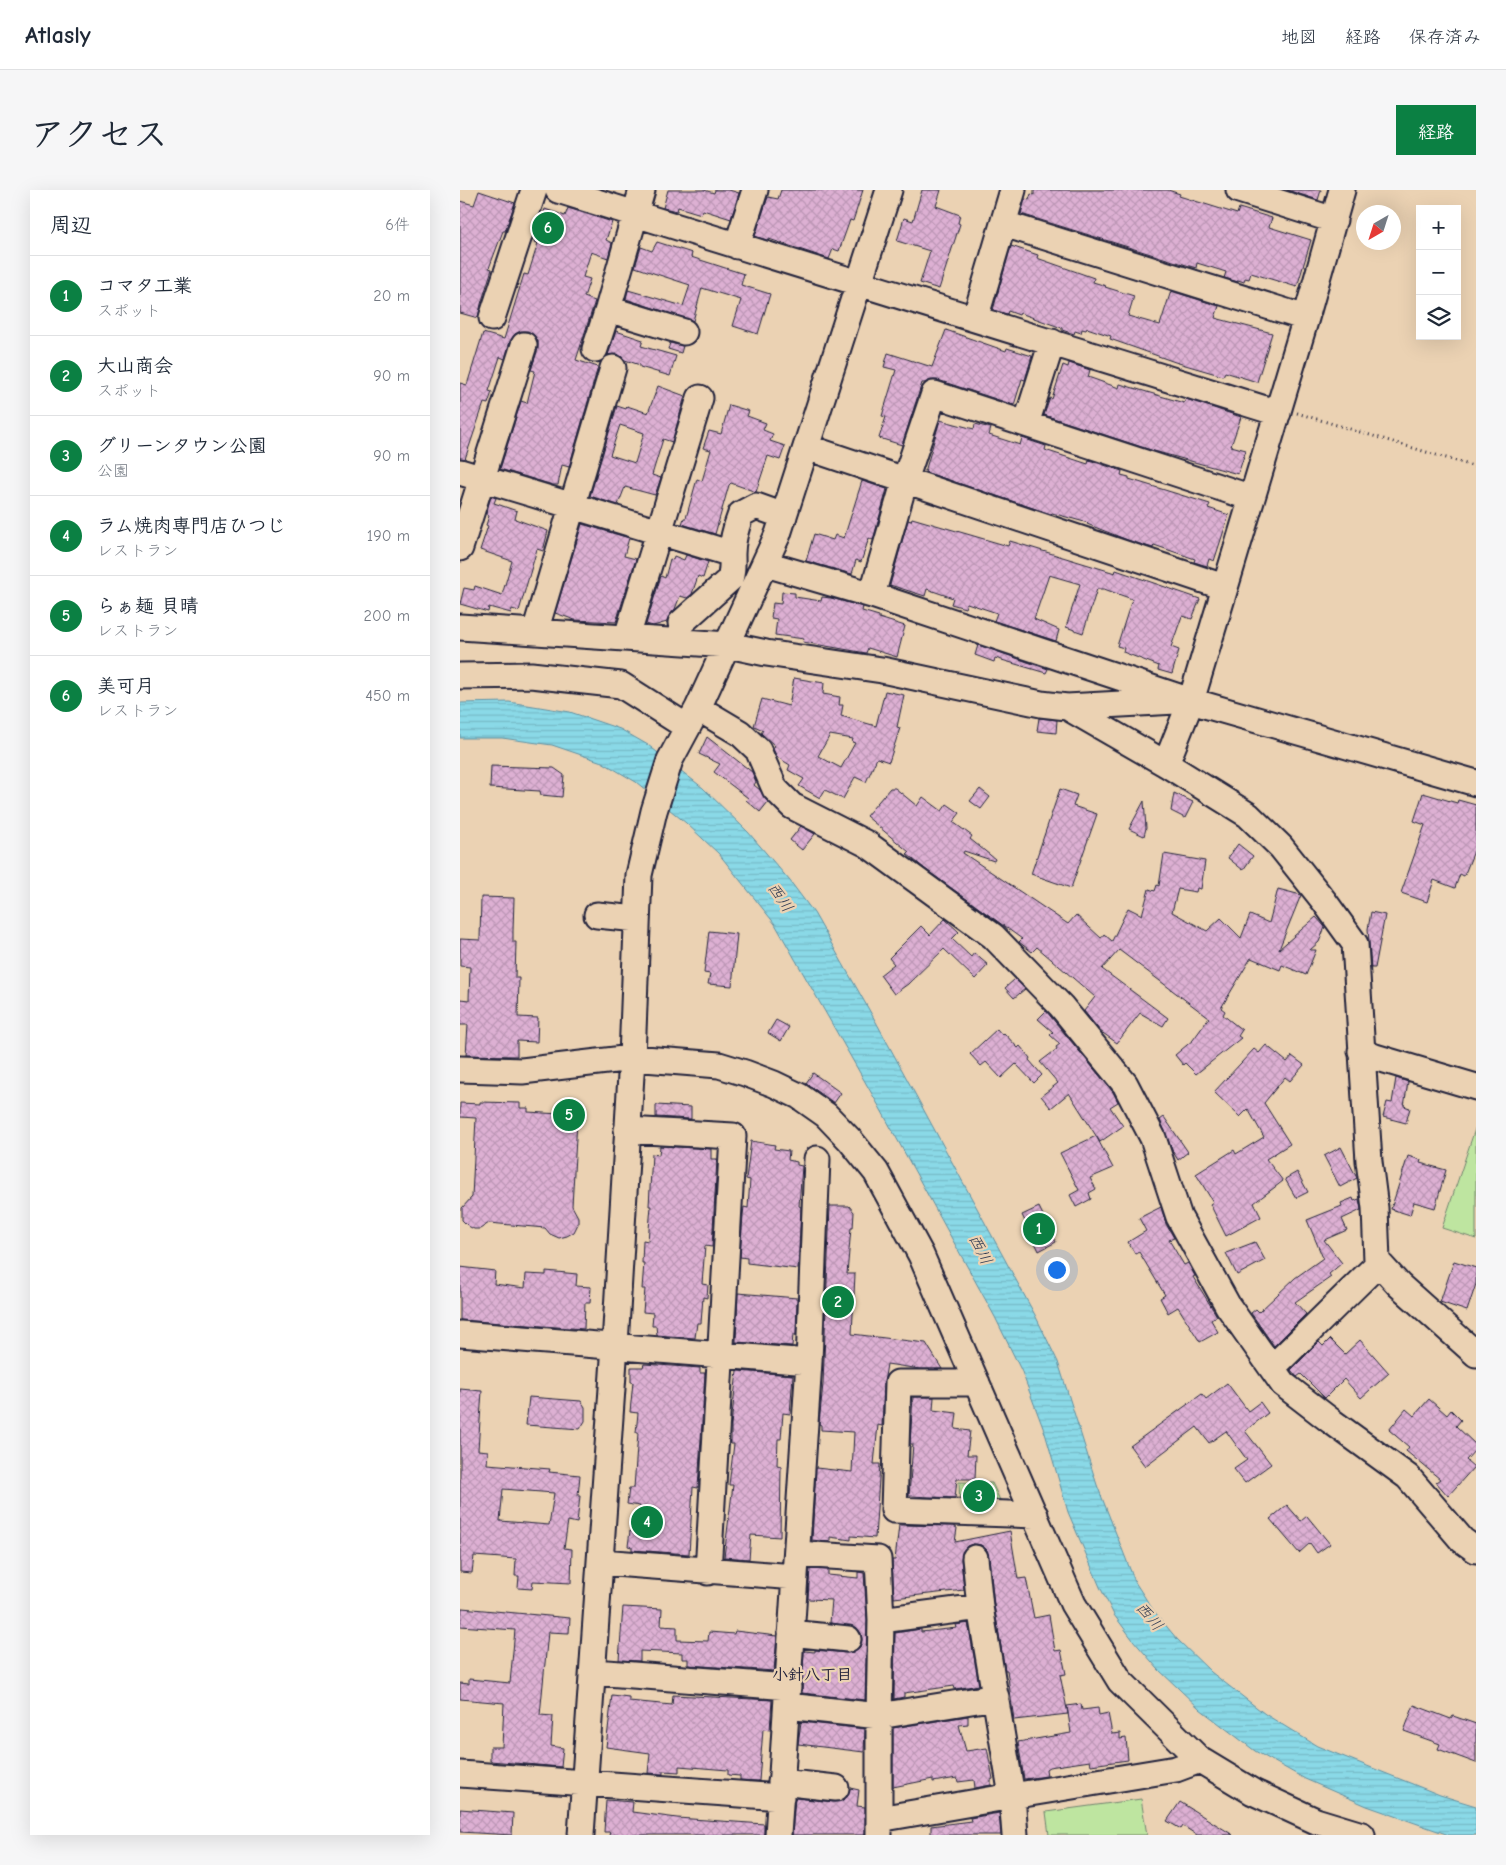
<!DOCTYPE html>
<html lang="ja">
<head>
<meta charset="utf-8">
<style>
	:root { --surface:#fff; --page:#f6f6f7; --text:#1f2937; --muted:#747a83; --line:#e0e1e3; --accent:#0b8043 }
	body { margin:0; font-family:"Comic Neue","Klee One",sans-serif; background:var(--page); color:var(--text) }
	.controls { position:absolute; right:15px; top:15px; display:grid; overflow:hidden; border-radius:0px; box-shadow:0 5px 20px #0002 }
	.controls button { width:45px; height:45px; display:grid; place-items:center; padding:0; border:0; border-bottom:1px solid var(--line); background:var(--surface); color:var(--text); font:25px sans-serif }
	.compass { position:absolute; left:896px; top:15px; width:45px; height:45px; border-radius:50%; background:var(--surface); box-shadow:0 5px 20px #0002; rotate:219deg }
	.you { position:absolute; left:596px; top:1079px; width:18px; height:18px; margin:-12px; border:4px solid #fff; border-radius:50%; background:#1a73e8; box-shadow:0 0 0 8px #1a73e833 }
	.badge { display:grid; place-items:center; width:32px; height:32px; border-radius:50%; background:var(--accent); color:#fff; font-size:16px; font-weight:700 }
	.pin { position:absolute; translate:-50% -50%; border:2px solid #fff; box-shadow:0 1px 5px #0006 }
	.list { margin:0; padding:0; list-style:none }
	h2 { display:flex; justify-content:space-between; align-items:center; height:65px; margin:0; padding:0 20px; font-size:21px }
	h2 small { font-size:16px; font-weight:400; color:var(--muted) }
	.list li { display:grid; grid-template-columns:32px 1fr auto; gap:15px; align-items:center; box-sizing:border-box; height:80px; padding:0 20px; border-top:1px solid var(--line) }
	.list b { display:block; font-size:19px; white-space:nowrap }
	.list p { margin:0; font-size:16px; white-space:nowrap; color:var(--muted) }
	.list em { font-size:16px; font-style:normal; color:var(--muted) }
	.icon { flex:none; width:28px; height:28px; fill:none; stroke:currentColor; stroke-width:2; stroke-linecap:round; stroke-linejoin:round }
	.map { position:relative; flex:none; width:1016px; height:1645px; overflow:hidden; border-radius:0px }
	header { display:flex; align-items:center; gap:30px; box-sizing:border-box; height:70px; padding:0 25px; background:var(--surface); border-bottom:1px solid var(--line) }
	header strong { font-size:24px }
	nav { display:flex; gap:28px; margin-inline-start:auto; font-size:18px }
	.intro { display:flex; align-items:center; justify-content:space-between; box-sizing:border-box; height:120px; padding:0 30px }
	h1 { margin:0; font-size:35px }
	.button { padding:12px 22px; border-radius:0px; background:var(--accent); color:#fff; font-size:18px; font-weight:700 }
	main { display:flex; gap:30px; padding:0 30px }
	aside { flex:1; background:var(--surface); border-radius:0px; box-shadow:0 5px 20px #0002 }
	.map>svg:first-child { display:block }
</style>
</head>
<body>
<header>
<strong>Atlasly</strong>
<nav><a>地図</a><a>経路</a><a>保存済み</a></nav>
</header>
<div class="intro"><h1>アクセス</h1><a class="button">経路</a></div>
<main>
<aside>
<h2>周辺<small>6件</small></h2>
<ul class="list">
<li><span class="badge">1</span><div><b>コマタ工業</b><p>スポット</p></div><em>20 m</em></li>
<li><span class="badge">2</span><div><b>大山商会</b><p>スポット</p></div><em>90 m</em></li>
<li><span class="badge">3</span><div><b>グリーンタウン公園</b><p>公園</p></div><em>90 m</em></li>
<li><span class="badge">4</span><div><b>ラム焼肉専門店ひつじ</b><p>レストラン</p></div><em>190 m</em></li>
<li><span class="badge">5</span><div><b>らぁ麺 貝晴</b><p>レストラン</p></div><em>200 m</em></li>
<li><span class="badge">6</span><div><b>美可月</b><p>レストラン</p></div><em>450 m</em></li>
</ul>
</aside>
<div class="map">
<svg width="1016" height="1645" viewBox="0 0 1016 1645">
	<defs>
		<pattern id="park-tufts" width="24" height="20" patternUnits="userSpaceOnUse" patternTransform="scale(1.25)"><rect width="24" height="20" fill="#bee5a0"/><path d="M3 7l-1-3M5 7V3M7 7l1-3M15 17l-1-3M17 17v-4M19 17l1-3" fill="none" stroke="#a3c48b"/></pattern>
		<pattern id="water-rules" width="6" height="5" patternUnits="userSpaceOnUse" patternTransform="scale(1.25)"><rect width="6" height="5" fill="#8ad9e7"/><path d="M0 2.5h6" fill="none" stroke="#77bac7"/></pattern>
		<pattern id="building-cross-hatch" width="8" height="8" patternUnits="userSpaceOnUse" patternTransform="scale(1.25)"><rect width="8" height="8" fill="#ddb0d3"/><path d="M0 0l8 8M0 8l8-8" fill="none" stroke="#bd97b6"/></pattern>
	</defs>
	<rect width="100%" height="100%" fill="#ebd2b3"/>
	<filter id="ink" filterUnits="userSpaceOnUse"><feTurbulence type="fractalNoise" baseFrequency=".02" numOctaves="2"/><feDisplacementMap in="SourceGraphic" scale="10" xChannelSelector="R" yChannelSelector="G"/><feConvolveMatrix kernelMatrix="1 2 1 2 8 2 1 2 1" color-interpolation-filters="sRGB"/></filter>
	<g filter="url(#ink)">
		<path fill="#bee5a0" stroke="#70846e" d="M1016,936V1049L982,1038Z
			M681,1609L687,1645H589L586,1622Z"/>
		<path fill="url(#park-tufts)" stroke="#70846e" d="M499,1292L532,1293L544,1319H500Z"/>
		<path fill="url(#water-rules)" stroke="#6090a2" d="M49,512L110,522L160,539L188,555L243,598L288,642L330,691L354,723L416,832L575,1125L598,1172L637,1295L675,1392L693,1420L717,1449L751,1482L805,1524L857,1556L980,1605L1016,1616V1645H989L907,1616L845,1589L795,1561L740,1519L698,1479L673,1450L654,1425L640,1397L608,1322L585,1243L562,1182L535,1127L420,918L315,734L259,664L226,633L176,592L142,572L92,555L42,548H0V513Z"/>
		<path fill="url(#building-cross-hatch)" stroke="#22223b" fill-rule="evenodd" d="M208,0H244L254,3L255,0H269L279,3L271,29L243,20L241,24L218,17L217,21L203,18Z
			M321,0H403L393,31L390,30L379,61L373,59L369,69L309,49V51L295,46L308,7L318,9Z
			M462,0H481L476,16L500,25L498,33L500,34L479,99L460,93L470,61L437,51L444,28L453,31Z
			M574,0H708L720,4L719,6L777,24L779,18L812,28L809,37L851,50L837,97L791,83L789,89L785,88L784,92L778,90V92L764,88L766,82L737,73L736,78L561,24L565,9L569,10L571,4L574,5Z
			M827,0H861L858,10Z
			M19,1L55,13L45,41H43L29,78L32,79L21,114L18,128L0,123V11L14,15Z
			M108,18L152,32L146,50L152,53L148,68L131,62L123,87L130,89L124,107L135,111L116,170L138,177L109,277L102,275L98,295H93L40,279L61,211L67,213L75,181L71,180L78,159V151L74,145L68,141H61L55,144L50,151L45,169L40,167L29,201L32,202L28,214L24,213L5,269L0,268V193L7,195L23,143L44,149L64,84L68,85L78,53L74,52L85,19L105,26Z
			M197,52L232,63L231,67L284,84L281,95L310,104L298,144L273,136L281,110L242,98L233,131L166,109L168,100L223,116L230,95L175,77L181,57L192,61Z
			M551,56L578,65L577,68L634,88L633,92L646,96L645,97L674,106L668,126L700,135L711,101L759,116L755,128L812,143L797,192L765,182L763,186L715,172L650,149L651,146L627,138L626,140L622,139L621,143L615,141L614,144L602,140V138L560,123L559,125L548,121L547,124L533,120Z
			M486,140L546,161L547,158L572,166L565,190L562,189L554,215L478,190H471L464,193H462L442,255L419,248L426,227L422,226L436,180L424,177L428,163L472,177Z
			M156,141L183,150L181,156L216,166L210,186L180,177V175L165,170L158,164L148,165Z
			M210,153L223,156L221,163L208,159Z
			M609,173L630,180L628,187L659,198L660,194L724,213L726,209L781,227L771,256L786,260L778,284L694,261L584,225L590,208L592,209L603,175L608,177Z
			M198,196L225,206L212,252L203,249L192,285L201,288L195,305L165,297L158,315L130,306L157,216L166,219L167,216L188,223ZM160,235L184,243L175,273L150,265Z
			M269,215L289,221L287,226L306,233L303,240L313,244L310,251L325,256L320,270L308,266L296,302L271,293L269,295L255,344L222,334L224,328H226L237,289L242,291L251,260L243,258L249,241L261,244Z
			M480,230L514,239L515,234L531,238L529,245L560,255L562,248L586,256L585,260L628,274L629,270L662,281L661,285L669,287V289L750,314L748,318L769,325L754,371L749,369L747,376L734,372L735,369L694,355L693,358L670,351L627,334L628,333L592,323L591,324L465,282Z
			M402,291L427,299L413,350L409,348L401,372L396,370L392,384L346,371L354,344L373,350L375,345L384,348Z
			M31,306L36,308L34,313L57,321L55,329L88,341L83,361L77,359L59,421L52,419L51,423L29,417L28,422L0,414L4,398L14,400L15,396L42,405L52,371L20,360L28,336L26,335L29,326L26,324Z
			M452,328L548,356L550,351L655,383L656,380L740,409L732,429L722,426L711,457L719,460L712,484L698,480L699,476L663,462L664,458L657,456L672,409L644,399H637L623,443L606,437L620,394L589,385L574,429L599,440L596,451L534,431L537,423L507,413L505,418L491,414L493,408L467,399L465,406L430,395L448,330L451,331Z
			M122,334L169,348L164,366L176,369L156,432L115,430L95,423Z
			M226,365L248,372L243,388L238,386L232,404L227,408L220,406L215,419L208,428L207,432L193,436L186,434L201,386L205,388L210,369L213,370L214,366L224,370Z
			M322,402L335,403V407L361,411L362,407L371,408L403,417L402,421L419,426V428L445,436L437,467L408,458L406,463L343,452L344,449L315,445L317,429L311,428L313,413L321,414Z
			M518,455L588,479L586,483L535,468L534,472L515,465Z
			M334,488L364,493L363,504L380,507L379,515H383L381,526L416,536L425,501L444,505L437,537L440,538L429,572L417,568L406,592L395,587L383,609L365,600L360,608L339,596L344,589L328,580L330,575L317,567L313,559L315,556L301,543L303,540L294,536L302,509L329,516ZM370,545L393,549L392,552L395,553L381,578L358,566Z
			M579,528L597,530L596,543L577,541Z
			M247,547L292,582L296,592L294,595L300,600L308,612L300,622L286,610L288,608L254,582L260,574L239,564Z
			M31,576L94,578L104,585L102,607L81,605L80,601L30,598Z
			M430,598H435L457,616L463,607L482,621L487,614L500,623L493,632L512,646L510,649L535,669L534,671L504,661L503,663L608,734L616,725L641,748L644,744L652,751L668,718L682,725L689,699L695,701L697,695L699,696L704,664L745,671L741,699L737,698L736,702L718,699L712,722L747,741L761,728L781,748L790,725L809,733L818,699L841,705L819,759L856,727L865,737L859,752L850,760H856L846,785L822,775L820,780L791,768L761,818L765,821L763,825L782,840L778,846L781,848L736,884L725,873L723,875L715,865L733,850L749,828L659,760L642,779L708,828L703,836L680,823L657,853L640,841L624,821L635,807L577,757L572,762L559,752L562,749L465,679L447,664L449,662L406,626Z
			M520,599L530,607L521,619L510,611Z
			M600,599L617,605L613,616L637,624L611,698L571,684Z
			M714,603L733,612L725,628L711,621Z
			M963,603L997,613L998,610L1016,615V656L1004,686L1000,684L995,698L974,690L967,712L941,703L965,635L954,631Z
			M684,611L686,638L684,646L669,639Z
			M341,636L355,644L342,660L330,650Z
			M778,654L793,666L783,680L768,668Z
			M21,707L54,708L53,741V752H56L55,788H59L58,827L78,828L77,852L57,851V866L6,865L8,835H0V809L9,810L10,777L0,776V749L20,750Z
			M911,722L925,725L915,778H911L908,739Z
			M485,729L499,742L492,749L511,767L514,763L528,775L515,789L484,759L448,794L434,804L420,785L434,774L429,768L461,736L470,745Z
			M249,741L277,744L272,796L248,794L250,784L244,783Z
			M555,789L565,799L554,808L545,798Z
			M586,821L653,902L658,912L650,917L663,936L640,952L609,903L591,918L581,906L598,893L580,872L597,859L596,857L600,854L590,845L593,842L578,829Z
			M316,830L329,837L321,851L308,843Z
			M537,839L542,845L544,843L558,858L560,856L570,868L569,870L582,885L574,893L556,874L541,888L526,872L521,876L510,864Z
			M806,855L827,872L832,866L844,875L830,891L825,887L804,913L830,954L806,969L823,991L794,1013L801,1027L766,1046L750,1014L753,1012L736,984L774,960L776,964L804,947L788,919L780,927L754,902L794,859L799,863Z
			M353,883L381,903L374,913L346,893Z
			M936,888L948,892L944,916L950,918L946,933L923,927L927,912L932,913Z
			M20,912L60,913V918H68V922L99,924V914H118L112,1016L118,1027V1034L114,1042L107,1046L99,1048L90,1044L85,1038L29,1033L20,1039H14L8,1036L2,1030V1018L12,1007L16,928L0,927V913L20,914Z
			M196,915L231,917V929L196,927Z
			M704,927L728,962L718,970L713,962L700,930Z
			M636,946L653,978L630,988L636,999L629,1003L631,1009L616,1017L610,1005L619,1000L600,963Z
			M291,951L315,955L314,959L329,961L328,970L337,972V975L342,976L339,1016L341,1017L338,1079L287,1073V1068L280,1067L283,1025L284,1017L288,1018L290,990L286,989Z
			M200,956L251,959V969H257L252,1057L245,1056L242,1094L248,1095L247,1108L243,1107L241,1133H237L235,1148L197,1145L196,1136H192L193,1123L183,1122L185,1099H182L184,1073H182L183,1050L188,1051L191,1016H189L192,964L199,965Z
			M881,957L897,988L880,997L864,966Z
			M948,966L961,970L960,973L986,980L975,1018L954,1012L950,1025L931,1019Z
			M837,982L848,1002L836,1008L825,989Z
			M893,1008L894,1011L899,1009L901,1020L882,1029L887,1040L864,1050L882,1073L869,1084L871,1087L835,1112L846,1124L814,1156L791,1123L796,1119L799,1122L835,1088L863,1068L847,1030L882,1016L881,1013Z
			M370,1016H389L394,1022L393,1038H391L387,1084H395L392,1144L466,1153L482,1179H460L427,1174L424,1193L422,1236L418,1235L414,1274H420L415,1348L391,1346V1350L370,1347V1352L352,1350L356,1278L392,1282L394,1242L361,1240V1235L359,1234L363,1194Z
			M579,1017L596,1052L579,1061L562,1025Z
			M701,1017L706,1034L714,1048L709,1050L724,1075L728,1073L735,1086L733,1087L757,1126L751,1130L758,1142L740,1152L718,1117L708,1123L700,1108L705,1105L679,1062L675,1064L668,1052L686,1041L679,1028Z
			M795,1052L805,1070L777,1085L766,1063Z
			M994,1071L1016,1078V1094L1007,1121L980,1112Z
			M0,1077L35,1081L34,1094L65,1098L66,1084L86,1085V1081L117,1084L116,1096L131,1097L130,1113H125L124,1139L0,1130Z
			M278,1103L337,1108L336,1145H333L332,1156L276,1152Z
			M870,1149L885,1164L900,1150L929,1183L901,1208L884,1189L865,1208L841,1184L837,1187L831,1180L859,1152L863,1156Z
			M184,1174L240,1178V1183H245L238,1298L233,1297L229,1364L172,1360V1357L168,1356L170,1341L177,1342L180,1316L167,1314L169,1298H174L178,1243H176L178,1223L170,1222L173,1192H171V1177H183Z
			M277,1181L333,1185L330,1224L323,1223L321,1249H318L317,1275L321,1276L320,1347L291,1345L289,1369L264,1367L273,1295H269L274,1254H271V1235Z
			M767,1193L788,1221L800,1212L808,1223L785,1241L811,1274L785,1293L774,1279L787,1270L766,1241L749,1253L737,1237L685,1276L670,1256L742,1204L746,1209Z
			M0,1199L22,1201L18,1260L28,1261L27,1274L90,1279L89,1282L120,1285L118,1306H120L117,1333L108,1331L104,1358L112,1359L111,1393L73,1391L72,1399L58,1398L59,1386H55L56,1369L14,1366L12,1383L0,1382ZM43,1299L94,1303L89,1335L40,1331Z
			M69,1207L121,1211L125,1217V1231L120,1239L66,1235Z
			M453,1207H474L473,1220L497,1223L495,1239L510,1241L507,1265H516L515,1289H497L495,1308L449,1306L453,1254H450Z
			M969,1209L987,1225L991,1220L1001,1230L996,1236L1016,1255V1259L1006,1270L1014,1277L988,1306L976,1292L980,1289L946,1261L949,1257L929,1240L946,1219L954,1226Z
			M827,1315L841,1331L847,1326L870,1354L857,1363L850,1353L839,1363L810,1329Z
			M439,1335L493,1336L497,1338L495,1352L550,1341L558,1389L566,1388L574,1428L589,1425L595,1461L601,1460L606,1484L600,1485L608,1524L554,1530L547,1480H545L534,1415L529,1367L527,1360L521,1355L514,1354L507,1356L502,1363L501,1369L504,1400L434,1408L432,1370H435Z
			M350,1379L368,1380V1385L398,1388V1382L404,1383L407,1430L405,1510L342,1503L344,1461L355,1462V1460L386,1463L393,1462L400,1457L402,1450L401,1443L396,1437L370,1433L372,1410L348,1409Z
			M163,1417L202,1419L201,1436L217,1437V1450L248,1451L249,1442L274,1444L275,1441L317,1446L314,1481L228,1475V1469H222V1463L180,1461V1471L159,1470Z
			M2,1418L110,1428L109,1443L88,1442L80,1525L93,1526L91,1556L103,1558L101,1577L30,1571V1557H42L44,1513L0,1509V1493L9,1494V1489L50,1493L55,1440L0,1436Z
			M508,1433L519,1495L495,1499L494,1496L444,1503V1507L434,1509L435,1443L461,1439V1442L497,1438L496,1435Z
			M152,1505L169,1507V1511L212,1515L213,1505L312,1510L310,1540L303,1539L299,1591L280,1590V1586L268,1585V1580L219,1576V1582L203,1581V1584L188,1583L190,1563L146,1557Z
			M621,1514L622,1520L638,1518L639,1525L648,1523L652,1544L660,1543V1549L666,1548L668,1570L631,1575L630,1571L589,1577L586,1579L587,1586L564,1589L558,1552L611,1543L607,1516Z
			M954,1515L991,1529L993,1526L1016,1534V1573L978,1559L980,1554L944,1541Z
			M508,1526V1534L499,1535L506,1561L527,1558L533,1589L531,1590V1595L515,1598L514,1590L498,1592L497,1588L473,1592V1589L433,1597V1538Z
			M341,1532L405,1539L404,1562L338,1554Z
			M390,1598L399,1600L397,1616L405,1617V1645H332L335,1608L374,1612L381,1611L388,1606Z
			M146,1610L173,1612L172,1622L217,1628L304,1634V1645H149L150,1642H144Z
			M720,1612L773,1645H737L723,1636L721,1639L707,1631Z
			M0,1619L53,1623L52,1645L0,1642Z
			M539,1623L541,1645H471V1636L511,1631L510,1628Z"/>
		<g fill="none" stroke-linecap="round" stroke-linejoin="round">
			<defs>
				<path id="minor" d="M98,0C337,75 578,148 818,223
					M779,0L874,30
					M544,34L846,128
					M277,56L295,0
					M148,119L224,142
					M32,128L74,0
					M515,129L553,0
					M135,159L148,119L182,0
					M566,234L592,152
					M346,257L764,397
					M0,282L272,364
					M0,358L64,155
					M306,374L412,405L731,511L1016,593
					M412,405L445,290L474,204L792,308
					M221,433L270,389C273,380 272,373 272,364C272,350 276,337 281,324L296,316L324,326
					M0,437L268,455L306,463L422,480L581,514L607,517L716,511
					M75,442L153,178
					M167,447L240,208
					M0,486L71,485L161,495L227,537
					M607,517L706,574L788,625L821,657L864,711L895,754L909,971L915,1018L917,1071L939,1095L1016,1164
					M238,518L280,543L298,560L315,599L332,616L407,654L533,746L601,816L665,894L693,948L719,1027L768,1116L823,1194L871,1231L948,1287L1002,1350L1016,1360
					M706,574L731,511L846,128L882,0
					M137,725L177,729
					M901,861L915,867L1016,897
					M0,879L62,881L172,868L259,875L285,883L314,894L339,906L366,925L390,950L416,982L461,1065L613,1414L660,1491L740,1570L793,1602L856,1631L902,1645
					M167,940L273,946L248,1382
					M0,1144L349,1172
					M812,1178L919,1073
					M517,1193H438L434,1320L575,1325
					M337,1364L418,1369L421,1430L419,1526V1645
					M141,1372L335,1387
					M421,1430L520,1417
					M331,1443L388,1449
					M134,1482L328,1497
					M327,1516L419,1526L536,1507
					M0,1584L321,1607
					M321,1592L376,1598
					M419,1629L552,1606L520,1417L515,1368
					M121,1645L155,1155L172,868L179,685L194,621L210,570L238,518L318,344L429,0
					M318,1645L349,1172L357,969
					M555,1645L552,1606L716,1579L740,1570"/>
			</defs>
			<use href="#minor" stroke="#22223b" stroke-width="29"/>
			<path stroke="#22223b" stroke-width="3" stroke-dasharray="1 4" stroke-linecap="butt" d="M837,223L1016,277"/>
			<use href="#minor" stroke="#ebd2b3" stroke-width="25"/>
		</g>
	</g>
	<g text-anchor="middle" stroke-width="4.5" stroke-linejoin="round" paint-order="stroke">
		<g font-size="16" font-style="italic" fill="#323d55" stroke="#ebd2b3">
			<text transform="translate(321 707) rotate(55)" y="6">西川</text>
			<text transform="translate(521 1059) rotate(63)" y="6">西川</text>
			<text transform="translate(690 1426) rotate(49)" y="6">西川</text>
		</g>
		<g font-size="16" font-weight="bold" fill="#22223b" stroke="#ebd2b3">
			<text x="352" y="1490">小針八丁目</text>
		</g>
	</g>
</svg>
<div class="controls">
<button>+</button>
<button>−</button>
<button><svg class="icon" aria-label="layers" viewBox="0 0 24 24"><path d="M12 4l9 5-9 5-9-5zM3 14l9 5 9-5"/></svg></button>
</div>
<svg class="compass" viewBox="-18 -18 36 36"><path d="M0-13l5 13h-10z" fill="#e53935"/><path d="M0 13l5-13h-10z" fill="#747a83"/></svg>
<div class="you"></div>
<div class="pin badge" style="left:579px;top:1039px">1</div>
<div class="pin badge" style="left:378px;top:1112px">2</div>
<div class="pin badge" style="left:519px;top:1306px">3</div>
<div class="pin badge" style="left:187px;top:1332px">4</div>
<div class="pin badge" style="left:109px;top:925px">5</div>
<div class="pin badge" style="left:88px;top:38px">6</div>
</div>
</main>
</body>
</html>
